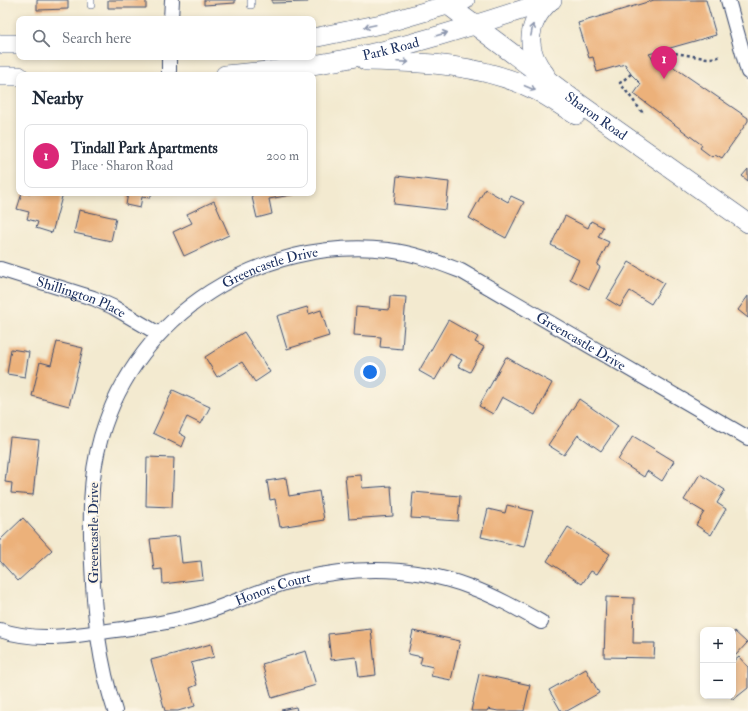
<!DOCTYPE html>
<html lang="en">
<head>
<meta charset="utf-8">
<style>
	:root { --surface:#fff; --page:#f6f6f7; --text:#1f2937; --muted:#747a83; --line:#e0e1e3; --accent:#db2777 }
	body { margin:0; font-family:"IM FELL Double Pica",serif; background:var(--page); color:var(--text) }
	.controls { position:absolute; right:12px; bottom:12px; display:grid; overflow:hidden; border-radius:8px; box-shadow:0 2px 6px #0003 }
	.controls button { width:36px; height:36px; display:grid; place-items:center; padding:0; border:0; border-bottom:1px solid var(--line); background:var(--surface); color:var(--text); font:20px sans-serif }
	.you { position:absolute; left:370px; top:372px; width:14px; height:14px; margin:-10px; border:3px solid #fff; border-radius:50%; background:#1a73e8; box-shadow:0 0 0 6px #1a73e833 }
	.badge { display:grid; place-items:center; width:26px; height:26px; border-radius:50%; background:var(--accent); color:#fff; font-size:13px; font-weight:700 }
	.pin { position:absolute; translate:-50% -33px; filter:drop-shadow(0 1px 2px #0008) }
	.pin::after { content:''; position:absolute; top:21px; width:14px; height:12px; background:inherit; clip-path:polygon(0 0,100% 0,50% 100%) }
	.list { margin:0; padding:0; list-style:none }
	h2 { display:flex; justify-content:space-between; align-items:center; height:52px; margin:0; padding:0 16px; font-size:17px }
	h2 small { font-size:13px; font-weight:400; color:var(--muted) }
	.list li { display:grid; grid-template-columns:26px 1fr auto; gap:12px; align-items:center; box-sizing:border-box; height:64px; margin:0 8px 8px; padding:0 8px; border:1px solid var(--line); border-radius:8px }
	.list b { display:block; font-size:15px; white-space:nowrap }
	.list p { margin:0; font-size:13px; white-space:nowrap; color:var(--muted) }
	.list em { font-size:13px; font-style:normal; color:var(--muted) }
	.icon { flex:none; width:22px; height:22px; fill:none; stroke:currentColor; stroke-width:2; stroke-linecap:round; stroke-linejoin:round }
	.map { position:relative; flex:none; width:748px; height:711px; overflow:hidden }
	.search { position:absolute; background:var(--surface); box-shadow:0 2px 6px #0003; left:16px; top:16px; width:300px; height:44px; display:flex; align-items:center; gap:10px; box-sizing:border-box; padding:0 14px; border-radius:8px; color:var(--muted); font-size:15px }
	.panel { position:absolute; background:var(--surface); box-shadow:0 2px 6px #0003; left:16px; top:72px; width:300px; height:124px; border-radius:8px }
	.map>svg:first-child { display:block }
</style>
</head>
<body>
<div class="map">
<svg width="748" height="711" viewBox="0 0 748 711">
	<rect width="100%" height="100%" fill="#fcf5e5"/>
	<filter id="ink" filterUnits="userSpaceOnUse"><feTurbulence type="fractalNoise" baseFrequency=".025" numOctaves="2"/><feDisplacementMap in="SourceGraphic" scale="8" xChannelSelector="R" yChannelSelector="G"/><feConvolveMatrix kernelMatrix="1 2 1 2 8 2 1 2 1" color-interpolation-filters="sRGB"/></filter>
	<filter id="wash" filterUnits="userSpaceOnUse"><feTurbulence type="fractalNoise" baseFrequency=".012" numOctaves="4" result="noise"/><feDisplacementMap in="SourceGraphic" scale="16" xChannelSelector="R" yChannelSelector="G"/><feGaussianBlur stdDeviation="0.9" result="paint"/><feColorMatrix in="noise" values="0 0 0 0 0 0 0 0 0 0 0 0 0 0 0 0 0 1.4 0 .05"/><feComposite in="paint" operator="in"/></filter>
	<g filter="url(#wash)">
		<rect width="100%" height="100%" fill="#f3ead0"/>
		<g id="blocks">
			<path fill="#ecb17a" d="M37,0H68V9L37,10Z
				M108,0H146V8H108Z
				M204,0H235V3L204,5Z
				M272,0H308V2L272,3Z
				M654,0H706L716,35L649,54L656,63L659,57L748,118V121L722,158L715,154L712,157L700,148L702,145L634,94L641,84L631,74L625,64L597,72L593,57L589,58L578,23Z
				M748,169V181L742,176Z
				M397,176L449,182L446,210L394,204Z
				M485,189L508,202L511,196L524,202L506,238L469,218Z
				M22,193H63L52,233L36,228L38,222L27,219L29,212L17,209Z
				M128,193H152L150,198L142,197L140,208L126,205Z
				M251,193H296V194L269,199L272,214L257,218Z
				M214,201L229,235L184,256L173,232L192,223L187,214Z
				M79,210L116,218L111,241L74,233Z
				M565,216L588,228L591,221L603,227L598,237L609,242L597,265L600,267L589,289L570,279L579,260L551,245Z
				M629,262L664,283L651,304L630,291L620,307L607,299Z
				M390,296L406,297L402,349L380,347L381,337L354,335L356,307L389,310Z
				M748,296V318L738,310Z
				M307,307L309,314L321,310L329,336L287,349L277,316Z
				M448,320L478,337L475,342L484,347L470,372L458,366L462,360L450,354L435,380L419,371Z
				M244,332L270,372L255,382L242,362L217,377L205,357Z
				M57,342L83,348L69,406L32,396L40,362L51,365Z
				M11,349L29,352L25,377L7,374Z
				M506,357L552,383L535,415L502,397L493,414L479,406Z
				M173,390L210,407L201,424L187,417L179,433L186,437L182,447L153,433Z
				M579,399L618,426L601,451L578,435L564,455L548,445Z
				M633,436L674,461L662,481L647,471L644,477L618,460Z
				M10,437L39,440L33,495L11,493L12,483L5,482Z
				M147,457L174,458L172,507L146,506Z
				M700,474L725,490L717,503L726,509L711,535L696,525L704,512L684,500Z
				M361,475L362,488L391,486L393,516L349,519L345,476Z
				M286,478L289,496L319,491L324,520L280,527L275,499L270,500L267,481Z
				M413,492L460,496L458,521L411,518Z
				M507,505L533,511L524,547L481,537L488,509L505,513Z
				M23,518L52,550L18,581L0,561V540Z
				M568,527L610,554L597,574L591,571L582,584L547,561Z
				M179,536L182,563L201,561L203,579L163,584L162,569L154,570L150,539Z
				M606,597L634,598L633,643H655L654,658L604,657Z
				M371,629L376,675L359,677L356,657L331,660L328,634Z
				M413,631L460,641L451,680L431,676L433,667L420,664L422,657L408,654Z
				M734,631L747,643L735,656L733,654Z
				M211,644L214,657L191,663L197,685L190,688L195,706L178,711H165L151,660Z
				M306,651L316,685L272,698L262,664Z
				M739,657L748,667V688L733,700L730,696H733V662Z
				M586,669L599,693L567,711H561L549,690Z
				M479,674L530,685L524,711H498L488,709L487,711H471Z
				M296,707L297,711H281V710Z"/>
		</g>
	</g>
	<g filter="url(#ink)">
		<use href="#blocks" fill-opacity="0" stroke="#3b4b6f" stroke-width="1"/>
		<g fill="none" stroke-linecap="round" stroke-linejoin="round">
			<defs>
				<path id="lane" d="M251,0V5
					M91,5V0"/>
				<g id="street">
					<path d="M728,0L748,72"/>
					<path d="M171,19L172,0"/>
					<path d="M169,75V57"/>
					<path id="s1" d="M0,269L93,298L113,307L159,334"/>
					<path id="s2" d="M0,630C36,642 71,636 108,631C141,627 174,622 206,612C237,602 268,586 300,579C357,566 415,566 470,587C495,596 518,609 541,622"/>
					<path id="s3" d="M115,711C99,663 94,614 92,564C90,520 89,479 101,437C137,313 261,236 388,250C414,253 437,262 461,271L748,438"/>
				</g>
				<g id="secondary">
					<path id="s4" d="M448,5L577,102L748,223"/>
					<path d="M313,38L386,23L465,0"/>
					<path d="M0,44H19"/>
					<path d="M366,61C424,62 483,64 537,91C550,98 563,107 576,115"/>
					<path d="M545,74C524,49 527,23 550,1"/>
					<path id="s5" d="M225,75C262,72 299,68 336,61C409,47 481,23 552,0"/>
					<path d="M0,76H19"/>
				</g>
			</defs>
			<use href="#lane" stroke="#3b4b6f" stroke-width="8"/>
			<use href="#street" stroke="#3b4b6f" stroke-width="16"/>
			<use href="#secondary" stroke="#3b4b6f" stroke-width="20"/>
			<path stroke="#3b4b6f" stroke-width="2.5" stroke-dasharray="3 3" stroke-linecap="butt" d="M652,59C674,44 699,64 722,56
				M631,74L620,83L642,112L641,115"/>
			<use href="#lane" stroke="#fff" stroke-width="7"/>
			<use href="#street" stroke="#fff" stroke-width="14"/>
			<use href="#secondary" stroke="#fff" stroke-width="19"/>
		</g>
		<defs><path id="oneway-shaft" d="M-6 0H5M1.5-3L5.5 0L1.5 3" fill="none" stroke-width="1.6" stroke-linecap="round" stroke-linejoin="round"/></defs>
		<g stroke="#8d97ae">
			<use href="#oneway-shaft" transform="translate(370 26) rotate(168)"/>
			<use href="#oneway-shaft" transform="translate(532 30) rotate(-79)"/>
			<use href="#oneway-shaft" transform="translate(442 34) rotate(-16)"/>
			<use href="#oneway-shaft" transform="translate(403 62) rotate(2)"/>
			<use href="#oneway-shaft" transform="translate(530 88) rotate(23)"/>
		</g>
	</g>
	<g text-anchor="middle" stroke-width="3.5" stroke-linejoin="round" paint-order="stroke">
		<g font-size="14" fill="#1b2f5e" stroke="#fcf5e5">
			<text dy="5" stroke="none"><textPath href="#s5" startOffset="168">Park Road</textPath></text>
			<text dy="5" stroke="none"><textPath href="#s4" startOffset="185">Sharon Road</textPath></text>
			<text dy="5" stroke="none"><textPath href="#s3" startOffset="528">Greencastle Drive</textPath></text>
			<text dy="5" stroke="none"><textPath href="#s1" startOffset="86">Shillington Place</textPath></text>
			<text dy="5" stroke="none"><textPath href="#s3" startOffset="864">Greencastle Drive</textPath></text>
			<text transform="translate(93 533) rotate(-90)" y="5">Greencastle Drive</text>
			<text dy="5" stroke="none"><textPath href="#s2" startOffset="280">Honors Court</textPath></text>
		</g>
	</g>
</svg>
<div class="controls">
<button>+</button>
<button>−</button>
</div>
<div class="you"></div>
<div class="pin badge" style="left:664px;top:79px">1</div>
<div class="search"><svg class="icon" aria-label="search" viewBox="0 0 24 24"><circle cx="10" cy="10" r="6"/><path d="M15 15l6 6"/></svg>Search here</div>
<section class="panel">
<h2>Nearby<small></small></h2>
<ul class="list">
<li><span class="badge">1</span><div><b>Tindall Park Apartments</b><p>Place · Sharon Road</p></div><em>200 m</em></li>
</ul>
</section>
</div>
</body>
</html>
